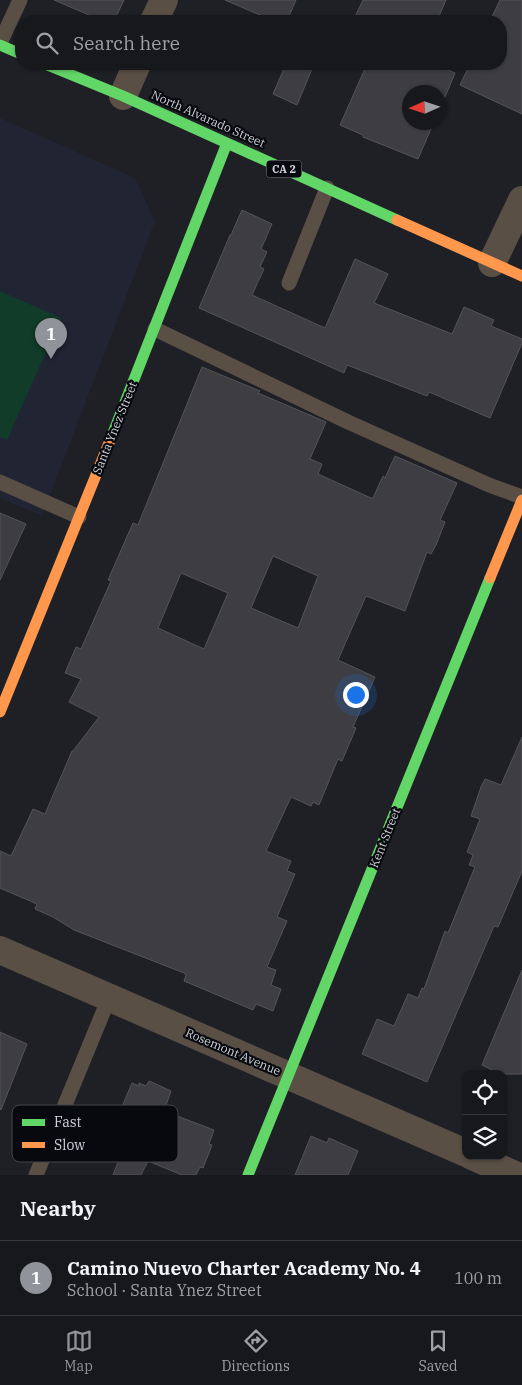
<!DOCTYPE html>
<html lang="en">
<head>
<meta charset="utf-8">
<style>
	:root { --surface:#17181c; --page:#202125; --text:#f1f3f6; --muted:#9ea0a3; --line:#36373b; --accent:#91939a }
	body { margin:0; font-family:"IBM Plex Serif",serif; background:var(--page); color:var(--text) }
	.controls { position:absolute; right:15px; bottom:15px; display:grid; overflow:hidden; border-radius:10px; box-shadow:0 1px 4px #0004 }
	.controls button { width:45px; height:45px; display:grid; place-items:center; padding:0; border:0; border-bottom:1px solid var(--line); background:var(--surface); color:var(--text); font:25px sans-serif }
	.compass { position:absolute; left:402px; top:85px; width:45px; height:45px; border-radius:50%; background:var(--surface); box-shadow:0 1px 4px #0004; rotate:267deg }
	.you { position:absolute; left:355px; top:694px; width:18px; height:18px; margin:-12px; border:4px solid #fff; border-radius:50%; background:#1a73e8; box-shadow:0 0 0 8px #1a73e833 }
	.badge { display:grid; place-items:center; width:32px; height:32px; border-radius:50%; background:var(--accent); color:#fff; font-size:16px; font-weight:700 }
	.pin { position:absolute; translate:-50% -41px; filter:drop-shadow(0 1px 2px #0008) }
	.pin::after { content:''; position:absolute; top:26px; width:18px; height:15px; background:inherit; clip-path:polygon(0 0,100% 0,50% 100%) }
	.list { margin:0; padding:0; list-style:none }
	h2 { display:flex; justify-content:space-between; align-items:center; height:65px; margin:0; padding:0 20px; font-size:21px }
	h2 small { font-size:16px; font-weight:400; color:var(--muted) }
	.list li { display:grid; grid-template-columns:32px 1fr auto; gap:15px; align-items:center; box-sizing:border-box; height:75px; padding:0 20px; border-top:1px solid var(--line) }
	.list b { display:block; font-size:19px; white-space:nowrap }
	.list p { margin:0; font-size:16px; white-space:nowrap; color:var(--muted) }
	.list em { font-size:16px; font-style:normal; color:var(--muted) }
	.icon { flex:none; width:28px; height:28px; fill:none; stroke:currentColor; stroke-width:2; stroke-linecap:round; stroke-linejoin:round }
	.map { position:relative; flex:none; width:522px; height:1175px; overflow:hidden }
	.search { position:absolute; background:var(--surface); box-shadow:0 1px 4px #0004; left:15px; right:15px; top:15px; height:55px; display:flex; align-items:center; gap:12px; box-sizing:border-box; padding:0 18px; border-radius:20px; color:var(--muted); font-size:19px }
	.sheet { height:140px; background:var(--surface) }
	nav { display:flex; justify-content:space-around; align-items:center; box-sizing:border-box; height:70px; border-top:1px solid var(--line); background:var(--surface); font-size:14px; color:var(--muted) }
	nav a { display:grid; justify-items:center; gap:2px }
	nav .on { color:var(--accent) }
	.map>svg:first-child { display:block }
</style>
</head>
<body>
<div class="map">
<svg width="522" height="1175" viewBox="0 0 522 1175">
	<rect width="100%" height="100%" fill="#1f2026"/>
	<path fill="#202433" d="M0,118L135,178L155,221L42,516L0,498Z"/>
	<path fill="#113c29" d="M0,291L61,318L7,440L0,437Z"/>
	<path fill="#3e3d42" stroke="#545358" fill-rule="evenodd" d="M54,0H124L114,21H103Z
		M225,0H296L287,21H274Z
		M363,0H446L437,21H353Z
		M500,0H522V114L460,85L470,64H501V21H490Z
		M286,64H314L297,105L273,94Z
		M367,64H434L455,73L440,109V92H410V122H434L418,159L363,137V135L340,125Z
		M242,210L272,224L261,249L267,252L260,267L264,269L252,295L325,328L355,259L388,274L374,303L452,334L464,307L494,320L491,326L522,339V343L490,418L429,392L427,396L347,365L344,373L199,308L230,235H231Z
		M202,367L260,391L258,393L326,422L310,459L322,464L318,474L371,498H373L383,476L385,478L395,456L457,483L440,520L445,522L436,545L431,554L427,552L405,611L366,596L338,660L375,677L353,727L356,728L342,761L338,759L319,805L313,802L311,806L291,797L266,851L291,861L287,871L295,874L277,917L287,921L267,967L276,970L271,985L281,989L273,1011L256,1004L253,1010L184,981L186,975L184,973L74,930L53,917L35,909L37,904L0,888V851L11,856L33,809L45,814L72,751H73L99,717L69,702L81,679L65,673L76,647L81,649L111,581L108,580L133,523L138,525ZM273,556L318,576L298,628L251,608ZM181,573L228,593L204,649L158,628Z
		M0,513L26,524L0,580Z
		M522,737V871L498,927L494,926L427,1082L362,1054L377,1019L394,1026L408,994L418,998L422,988L424,989L445,931L448,933L475,867L469,865L473,855L467,852L480,819L471,816L481,787L485,779L501,785Z
		M522,970V1074H500L482,1065Z
		M0,1032L27,1044L1,1110L0,1109Z
		M149,1081L171,1091L164,1111L214,1130L209,1144L212,1145L203,1168L200,1167L196,1175H182L148,1161L141,1175H113L123,1150L108,1144L111,1136L110,1135L132,1083L139,1086V1083L146,1086Z
		M311,1136L327,1143L329,1138L358,1151L348,1175H295Z"/>
	<g fill="none" stroke-linecap="round" stroke-linejoin="round">
		<path stroke="#594f45" stroke-width="15" d="M0,43L20,0
			M289,283L327,188
			M155,329L348,422L489,485L522,497
			M0,482L79,517
			M36,1175L109,998"/>
		<path stroke="#594f45" stroke-width="28" d="M154,21L164,0
			M123,96L137,64
			M492,263L522,200
			M0,950L466,1153
			M472,1156L515,1175"/>
		<path stroke="#63d668" stroke-width="11" d="M0,45L21,54
			M45,64L123,96L397,220
			M111,438L227,143
			M248,1175L490,578"/>
		<path stroke="#ff974d" stroke-width="11" d="M397,220L522,276
			M490,578L522,500
			M0,712L111,438"/>
	</g>
	<g text-anchor="middle" stroke-width="4.5" stroke-linejoin="round" paint-order="stroke">
		<rect fill="#08090e" stroke="#93959b" stroke-width="1" x="266.5" y="160.5" width="35" height="17" rx="4"/>
		<g font-size="11" font-weight="bold" fill="#cfd1d8">
			<text x="284" y="173">CA 2</text>
		</g>
		<g font-size="12" fill="#cfd1d8" stroke="#08090e">
			<text transform="translate(208 119) rotate(24)" y="4">North Alvarado Street</text>
			<text transform="translate(115 428) rotate(-68)" y="4">Santa Ynez Street</text>
			<text transform="translate(385 838) rotate(-68)" y="4">Kent Street</text>
			<text transform="translate(233 1052) rotate(23)" y="4">Rosemont Avenue</text>
		</g>
	</g>
	<rect x="12" y="1105" width="166" height="57" rx="8" fill="#08090e" stroke="#44454b" stroke-width="1"/>
	<rect x="22" y="1119" width="23" height="7" fill="#63d668"/>
	<rect x="22" y="1142" width="23" height="6" fill="#ff974d"/>
	<g font-size="14" fill="#cfd1d8">
		<text x="54" y="1127">Fast</text>
		<text x="54" y="1150">Slow</text>
	</g>
</svg>
<div class="controls">
<button><svg class="icon" aria-label="locate" viewBox="0 0 24 24"><circle cx="12" cy="12" r="6"/><path d="M12 2v4M12 18v4M2 12h4M18 12h4"/></svg></button>
<button><svg class="icon" aria-label="layers" viewBox="0 0 24 24"><path d="M12 4l9 5-9 5-9-5zM3 14l9 5 9-5"/></svg></button>
</div>
<svg class="compass" viewBox="-18 -18 36 36"><path d="M0-13l5 13h-10z" fill="#e53935"/><path d="M0 13l5-13h-10z" fill="#9ea0a3"/></svg>
<div class="you"></div>
<div class="pin badge" style="left:51px;top:359px">1</div>
<div class="search"><svg class="icon" aria-label="search" viewBox="0 0 24 24"><circle cx="10" cy="10" r="6"/><path d="M15 15l6 6"/></svg>Search here</div>
</div>
<section class="sheet">
<h2>Nearby<small></small></h2>
<ul class="list">
<li><span class="badge">1</span><div><b>Camino Nuevo Charter Academy No. 4</b><p>School · Santa Ynez Street</p></div><em>100 m</em></li>
</ul>
</section>
<nav>
<a class="on"><svg class="icon" aria-label="map" viewBox="0 0 24 24"><path d="M3 6l6-2 6 2 6-2v14l-6 2-6-2-6 2zM9 4v14M15 6v14"/></svg>Map</a>
<a><svg class="icon" aria-label="directions" viewBox="0 0 24 24"><path d="M12 3l9 9-9 9-9-9zM9 14v-3h6M13 9l2 2-2 2"/></svg>Directions</a>
<a><svg class="icon" aria-label="saved" viewBox="0 0 24 24"><path d="M7 4h10v16l-5-4-5 4z"/></svg>Saved</a>
</nav>
</body>
</html>
